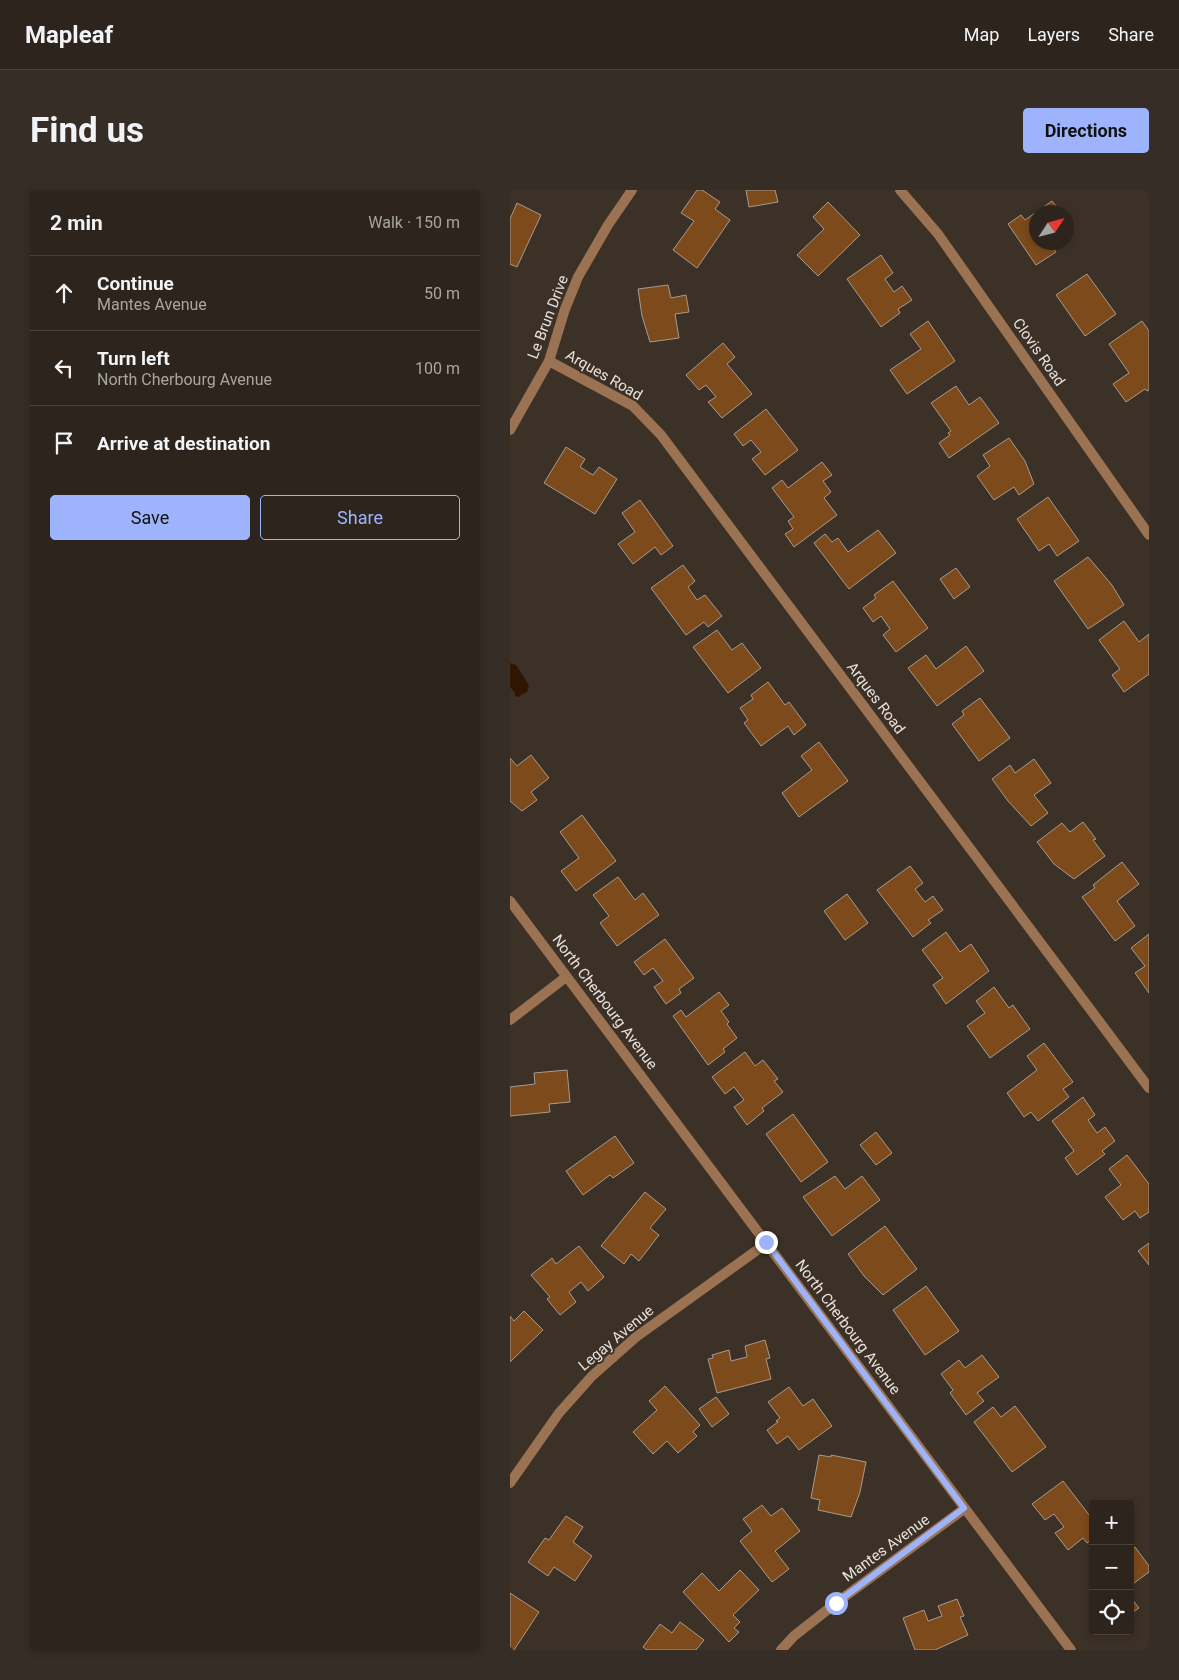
<!DOCTYPE html>
<html lang="en">
<head>
<meta charset="utf-8">
<style>
	:root { --surface:#2d251d; --page:#352d26; --text:#f1f3f6; --muted:#a7a5a4; --line:#48423b; --accent:#9db4fd }
	body { margin:0; font-family:Roboto,sans-serif; background:var(--page); color:var(--text) }
	.controls { position:absolute; right:15px; bottom:15px; display:grid; overflow:hidden; border-radius:5px; box-shadow:0 2px 8px #0003 }
	.controls button { width:45px; height:45px; display:grid; place-items:center; padding:0; border:0; border-bottom:1px solid var(--line); background:var(--surface); color:var(--text); font:25px sans-serif }
	.compass { position:absolute; left:519px; top:15px; width:45px; height:45px; border-radius:50%; background:var(--surface); box-shadow:0 2px 8px #0003; rotate:54deg }
	.stop { position:absolute; width:15px; height:15px; margin:-11px; border:4px solid #9db4fd; border-radius:50%; background:#fff }
	.stop.end { background:#9db4fd; border-color:#fff; box-shadow:0 1px 5px #0008 }
	.list { margin:0; padding:0; list-style:none }
	h2 { display:flex; justify-content:space-between; align-items:center; height:65px; margin:0; padding:0 20px; font-size:21px }
	h2 small { font-size:16px; font-weight:400; color:var(--muted) }
	.list li { display:grid; grid-template-columns:32px 1fr auto; gap:15px; align-items:center; box-sizing:border-box; height:75px; padding:0 20px; border-top:1px solid var(--line) }
	.list b { display:block; font-size:19px; white-space:nowrap }
	.list p { margin:0; font-size:16px; white-space:nowrap; color:var(--muted) }
	.list em { font-size:16px; font-style:normal; color:var(--muted) }
	.actions { display:flex; gap:10px; padding:15px 20px }
	.actions a { flex:1; padding:11px 0; border:1px solid var(--accent); border-radius:5px; text-align:center; font-size:18px; color:var(--accent) }
	.actions .main { background:var(--accent); color:#111 }
	.icon { flex:none; width:28px; height:28px; fill:none; stroke:currentColor; stroke-width:2; stroke-linecap:round; stroke-linejoin:round }
	.map { position:relative; flex:none; width:639px; height:1460px; overflow:hidden; border-radius:5px }
	header { display:flex; align-items:center; gap:30px; box-sizing:border-box; height:70px; padding:0 25px; background:var(--surface); border-bottom:1px solid var(--line) }
	header strong { font-size:24px }
	nav { display:flex; gap:28px; margin-inline-start:auto; font-size:18px }
	.intro { display:flex; align-items:center; justify-content:space-between; box-sizing:border-box; height:120px; padding:0 30px }
	h1 { margin:0; font-size:35px }
	.button { padding:12px 22px; border-radius:5px; background:var(--accent); color:#111; font-size:18px; font-weight:700 }
	main { display:flex; gap:30px; padding:0 30px }
	aside { flex:1; background:var(--surface); border-radius:5px; box-shadow:0 2px 8px #0003 }
	.map>svg:first-child { display:block }
</style>
</head>
<body>
<header>
<strong>Mapleaf</strong>
<nav><a>Map</a><a>Layers</a><a>Share</a></nav>
</header>
<div class="intro"><h1>Find us</h1><a class="button">Directions</a></div>
<main>
<aside>
<h2>2 min<small>Walk · 150 m</small></h2>
<ul class="list">
<li><svg class="icon" aria-label="ahead" viewBox="0 0 24 24"><path d="M12 20V5M6 11l6-6 6 6"/></svg><div><b>Continue</b><p>Mantes Avenue</p></div><em>50 m</em></li>
<li><svg class="icon" aria-label="left" viewBox="0 0 24 24"><path d="M17 20v-9H6M10 6l-5 5 5 5"/></svg><div><b>Turn left</b><p>North Cherbourg Avenue</p></div><em>100 m</em></li>
<li><svg class="icon" aria-label="arrive" viewBox="0 0 24 24"><path d="M6 21V4h12l-3 4 3 4H6"/></svg><div><b>Arrive at destination</b></div></li>
</ul>
<div class="actions"><a class="main">Save</a><a>Share</a></div>
</aside>
<div class="map">
<svg width="639" height="1460" viewBox="0 0 639 1460">
	<rect width="100%" height="100%" fill="#3c3127"/>
	<path fill="#301600" d="M0,473L6,475L19,495L17,502L11,505L10,507L5,506V503L0,497Z"/>
	<path fill="#7d4b1b" stroke="#a99a8f" d="M187,0H192L210,12L205,19L220,30L187,78L163,60L184,31L171,23Z
		M236,0H265L268,12L239,17Z
		M542,11L551,22H526V52H539L546,62L526,75L498,34L511,25L515,30Z
		M318,12L350,45L308,86L287,65L314,39L303,27Z
		M7,13L31,25L7,77L0,74V29Z
		M371,65L383,83L375,89L384,102L392,96L402,110L388,119L390,123L371,137L337,89Z
		M577,84L606,124L575,146L546,105Z
		M158,95L161,108L176,105L179,122L165,124L169,148L140,152L132,126L128,99Z
		M418,131L445,171L397,204L380,180L411,159L400,144Z
		M632,131L639,141V200L637,201L635,199L616,212L603,194L619,183L599,154Z
		M213,153L225,167L217,174L242,204L212,228L198,212L206,207L196,195L189,200L176,185Z
		M446,196L459,215L470,207L489,233L439,268L429,253L440,245L438,243L441,241L421,213Z
		M256,219L288,260L255,285L242,269L251,262L241,250L233,256L224,244Z
		M499,248L515,271L524,294L509,305L504,297L484,310L467,286L480,276L473,265Z
		M56,257L75,269L70,277L83,285L89,277L107,289L85,324L34,293Z
		M312,272L322,285L313,291L321,302L314,308L327,325L284,357L275,344L283,339L278,331L284,327L262,298L272,290L278,298Z
		M538,307L569,351L547,366L539,354L529,361L507,329Z
		M130,310L163,356L151,365L145,357L123,374L108,354L125,342L112,323Z
		M368,340L386,363L339,399L304,353L315,344L322,352L328,348L338,362Z
		M578,367L602,395L614,415L578,439L544,391Z
		M173,375L185,391L178,397L187,410L195,405L212,426L198,437L194,432L176,445L141,398Z
		M446,378L460,397L444,409L430,389Z
		M383,391L418,438L386,462L373,445L380,439L371,426L363,432L353,418L366,408L364,405Z
		M614,431L629,452L639,444V484L614,502L602,485L610,479L589,450Z
		M207,440L222,460L232,453L251,478L218,503L183,457Z
		M456,456L474,481L427,516L398,478L416,465L426,479Z
		M258,492L275,515L279,512L296,535L284,545L278,536L251,556L234,533L238,530L230,518L243,509L241,505Z
		M470,508L500,548L469,571L442,534L454,525L452,521Z
		M309,552L338,591L289,627L272,603L302,580L291,566Z
		M21,565L39,588L21,602L27,610L12,621L0,611V568L7,576Z
		M524,569L541,593L524,605L538,623L521,636L498,611L482,589L500,575L505,583Z
		M72,625L106,671L66,701L51,681L69,668L50,642Z
		M573,632L586,649L583,650L595,666L564,689L544,674L527,652L552,633L560,642Z
		M612,672L629,694L607,711L625,736L605,751L572,707L585,698L583,695Z
		M400,676L413,693L405,699L415,712L423,706L433,720L418,730L421,733L403,747L367,700Z
		M108,687L125,710L133,703L149,725L107,756L90,733L99,726L83,705Z
		M337,704L358,733L335,750L314,721Z
		M436,742L450,762L461,754L479,781L436,814L423,795L433,788L412,760Z
		M639,744V803L625,783L635,776L621,758Z
		M155,749L184,788L169,799L171,803L156,814L144,797L153,791L143,778L134,785L124,772Z
		M484,797L499,818L503,815L520,839L480,868L457,836L475,823L466,811Z
		M209,802L219,815L211,821L219,832L217,834L227,848L213,859L215,862L198,875L163,826L171,820L176,827Z
		M534,853L563,892L553,899L559,907L528,931L521,922L514,927L497,903L527,880L517,866Z
		M235,862L245,876L253,870L268,889L264,891L273,902L252,918L254,921L237,935L224,917L234,910L224,897L215,904L202,887Z
		M57,880L60,912L39,914L40,922L0,926V897L25,894L24,883Z
		M573,907L585,925L578,930L587,943L595,937L605,951L592,961L595,964L567,985L555,968L564,961L542,931Z
		M283,924L318,972L291,992L256,944Z
		M366,942L382,963L366,975L350,955Z
		M105,946L124,973L103,988L100,985L73,1005L56,981Z
		M617,965L639,994V1022L630,1028L625,1021L613,1030L595,1007L611,995L599,979Z
		M325,986L335,999L352,986L370,1010L322,1046L293,1007Z
		M135,1002L156,1019L140,1038L149,1045L129,1071L121,1064L114,1074L91,1056Z
		M375,1036L407,1079L373,1105L354,1086L338,1064Z
		M639,1053V1075L628,1061Z
		M69,1056L94,1087L78,1101L71,1092L59,1102L66,1112L50,1125L37,1109L40,1107L21,1085L42,1068L46,1074Z
		M416,1096L449,1141L415,1165L383,1120Z
		M14,1121L33,1140L0,1172V1126L4,1131Z
		M255,1150L260,1168L256,1169L261,1189L207,1203L198,1169L203,1168L202,1165L219,1160L221,1171L237,1167L235,1156Z
		M472,1165L489,1187L467,1203L474,1211L456,1225L440,1203L443,1200L431,1184L449,1170L455,1178Z
		M155,1196L190,1235L183,1242L187,1246L168,1263L157,1251L143,1264L123,1242L147,1220L139,1211Z
		M279,1197L293,1216L303,1209L322,1236L289,1260L278,1246L267,1254L257,1240L268,1232L266,1231L270,1228L258,1212Z
		M206,1207L219,1224L202,1237L189,1219Z
		M505,1216L536,1257L502,1282L464,1232L483,1217L491,1227Z
		M309,1265L321,1267V1265L356,1272L350,1302L341,1327L308,1320L310,1310L301,1308Z
		M553,1291L583,1330V1349L577,1353L573,1348L558,1360L545,1343L554,1337L544,1324L535,1330L522,1314Z
		M252,1315L261,1326L272,1318L290,1341L265,1361L279,1379L262,1392L230,1351L242,1341L233,1329Z
		M56,1326L73,1337L63,1352L82,1366L65,1391L44,1377L38,1386L18,1372L35,1348L39,1350Z
		M625,1357L639,1376V1382L620,1396V1361Z
		M230,1380L249,1400L223,1425L230,1432L224,1438L229,1442L219,1452L173,1402L192,1383L209,1401Z
		M0,1403L29,1422L4,1460H0Z
		M620,1407L629,1418L620,1424Z
		M447,1409L454,1426L450,1427L458,1445L425,1460H405L393,1428L414,1420L418,1431L432,1426L428,1416Z
		M170,1432L194,1450L186,1460H137L133,1457L150,1434L162,1443Z"/>
	<g fill="none" stroke-linecap="round" stroke-linejoin="round">
		<path stroke="#9b7352" stroke-width="10" d="M390,0L428,44L639,345
			M39,171L123,216L151,245L639,898
			M0,240L39,171L55,119L68,87L98,35L122,0
			M0,711L561,1460
			M0,830L56,787
			M0,1293L49,1223L82,1186L126,1147L257,1053
			M271,1460L284,1446L326,1413L454,1319"/>
	</g>
	<g fill="none" stroke-linecap="round" stroke-linejoin="round">
		<path stroke="#9db4fd" stroke-width="6" d="M256,1052L454,1318L326,1413"/>
	</g>
	<g text-anchor="middle" stroke-width="4" stroke-linejoin="round" paint-order="stroke">
		<g font-size="15" fill="#e8e1db" stroke="#3c3127">
			<text transform="translate(38 127) rotate(-69)" y="5">Le Brun Drive</text>
			<text transform="translate(529 162) rotate(55)" y="5">Clovis Road</text>
			<text transform="translate(94 185) rotate(30)" y="5">Arques Road</text>
			<text transform="translate(366 508) rotate(53)" y="5">Arques Road</text>
			<text transform="translate(95 812) rotate(53)" y="5">North Cherbourg Avenue</text>
			<text transform="translate(338 1137) rotate(53)" y="5">North Cherbourg Avenue</text>
			<text transform="translate(106 1148) rotate(-40)" y="5">Legay Avenue</text>
			<text transform="translate(376 1358) rotate(-36)" y="5">Mantes Avenue</text>
		</g>
	</g>
</svg>
<div class="controls">
<button>+</button>
<button>−</button>
<button><svg class="icon" aria-label="locate" viewBox="0 0 24 24"><circle cx="12" cy="12" r="6"/><path d="M12 2v4M12 18v4M2 12h4M18 12h4"/></svg></button>
</div>
<svg class="compass" viewBox="-18 -18 36 36"><path d="M0-13l5 13h-10z" fill="#e53935"/><path d="M0 13l5-13h-10z" fill="#a7a5a4"/></svg>
<div class="stop" style="left:326px;top:1413px"></div>
<div class="stop end" style="left:256px;top:1052px"></div>
</div>
</main>
</body>
</html>
